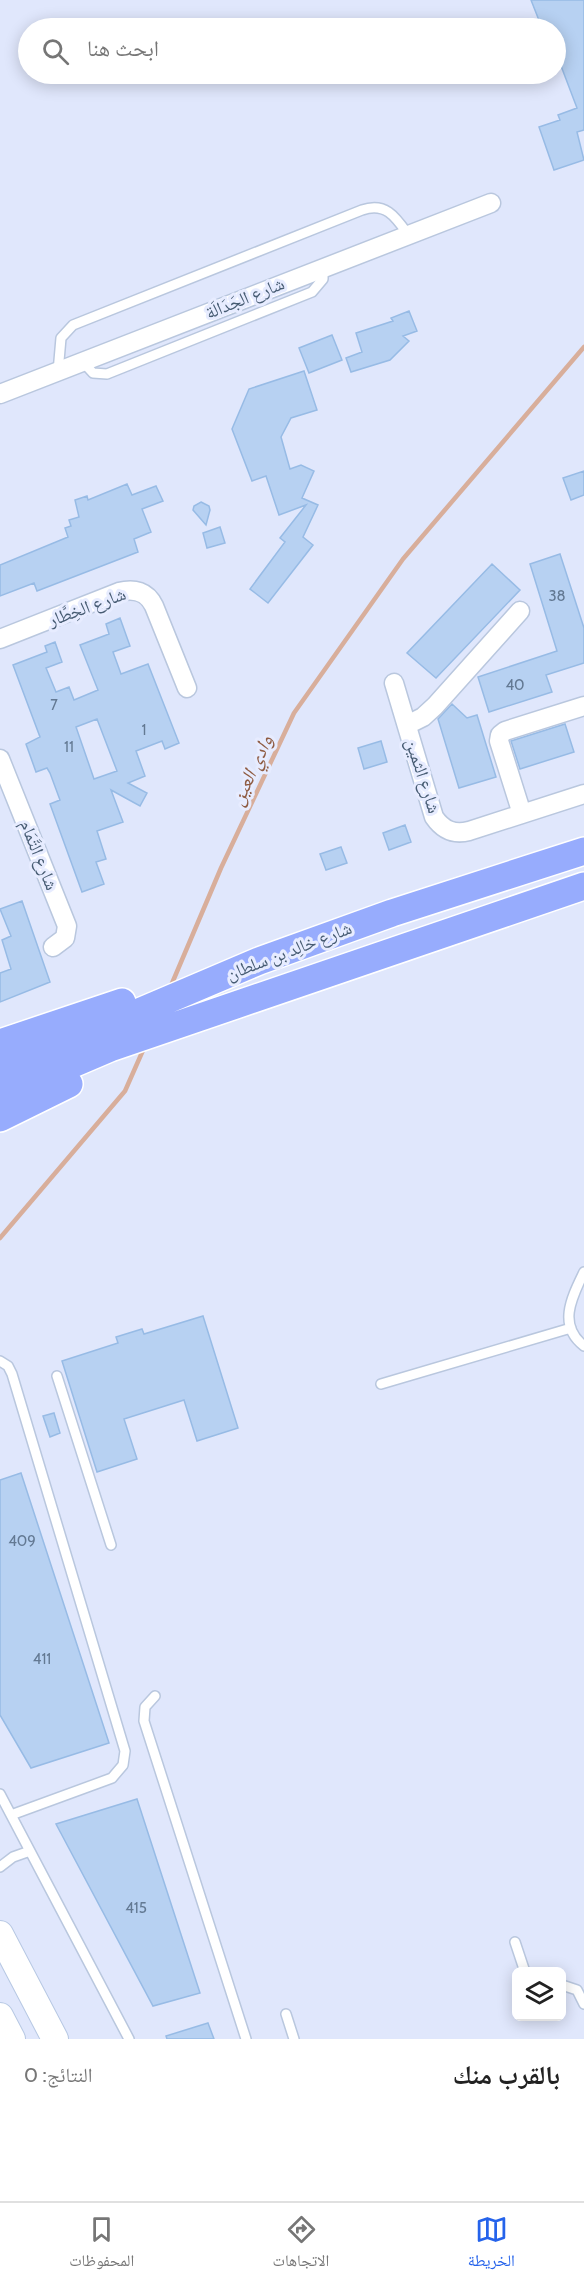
<!DOCTYPE html>
<html lang="ar">
<head>
<meta charset="utf-8">
<style>
	:root { --surface:#fff; --page:#f2f2f2; --text:#222; --muted:#767676; --line:#e0e0e0; --accent:#2563eb }
	body { margin:0; font-family:Cabin,"Noto Naskh Arabic",sans-serif; background:var(--page); color:var(--text); direction:rtl }
	.controls { position:absolute; right:18px; bottom:18px; display:grid; overflow:hidden; border-radius:9px; box-shadow:0 3px 15px #0003 }
	.controls button { width:54px; height:54px; display:grid; place-items:center; padding:0; border:0; border-bottom:2px solid var(--line); background:var(--surface); color:var(--text); font:30px sans-serif }
	.list { margin:0; padding:0; list-style:none }
	h2 { display:flex; justify-content:space-between; align-items:center; height:78px; margin:0; padding:0 24px; font-size:26px }
	h2 small { font-size:20px; font-weight:400; color:var(--muted) }
	.icon { flex:none; width:33px; height:33px; fill:none; stroke:currentColor; stroke-width:2; stroke-linecap:round; stroke-linejoin:round }
	.map { position:relative; flex:none; width:584px; height:2039px; overflow:hidden; direction:ltr }
	.search { position:absolute; background:var(--surface); box-shadow:0 3px 15px #0003; left:18px; right:18px; top:18px; height:66px; display:flex; align-items:center; gap:15px; box-sizing:border-box; padding:0 21px; border-radius:33px; color:var(--muted); font-size:22px }
	.sheet { height:162px; background:var(--surface) }
	nav { display:flex; justify-content:space-around; align-items:center; box-sizing:border-box; height:84px; border-top:2px solid var(--line); background:var(--surface); font-size:16px; color:var(--muted) }
	nav a { display:grid; justify-items:center; gap:3px }
	nav .on { color:var(--accent) }
	.map>svg:first-child { display:block }
</style>
</head>
<body>
<div class="map">
<svg width="584" height="2039" viewBox="0 0 584 2039">
	<rect width="100%" height="100%" fill="#e0e7fc"/>
	<g fill="none" stroke-linecap="round" stroke-linejoin="round">
		<path stroke="#d8ae9b" stroke-width="4.5" d="M170,988L221,868L294,713L403,559L584,347
			M0,1238L125,1091L144,1048"/>
	</g>
	<path fill="#b7d1f2" stroke="#97bbe5" stroke-width="1.5" fill-rule="evenodd" d="M531,0H584V130L577,132L584,160L554,170L539,127L560,120L558,115L577,108L555,50V28H542Z
		M409,311L417,331L403,336L409,341L390,360L351,372L346,358L362,352L356,333L393,321L391,318Z
		M332,335L342,360L309,373L299,348Z
		M304,371L317,410L291,418L281,437L290,469L301,465L314,471L302,498L318,505L303,537L313,545L268,603L250,589L285,542L280,538L306,505L279,515L266,476L252,481L232,429L249,389Z
		M584,471V495L571,500L563,478Z
		M127,484L132,495L156,486L163,501L142,509L151,532L134,539L138,552L37,591L34,583L0,596V565L68,537L65,528L71,526L69,520L79,517L75,500L87,496L88,500Z
		M201,502L209,506L210,510L206,525L193,510L194,506Z
		M220,527L225,543L207,548L203,533Z
		M560,554L584,628V663L546,675L552,692L489,712L478,677L557,651L530,564Z
		M492,564L520,590L436,678L407,653Z
		M120,618L130,646L113,652L121,674L148,664L179,743L165,749L162,741L136,751L145,776L128,783L147,793L140,806L111,790L123,822L97,831L106,859L96,862L104,884L82,892L50,804L60,800L50,773L47,768L36,772L26,744L40,737L13,665L47,652L45,646L55,642L62,662L46,668L56,692L69,687L74,700L98,690L80,645L109,634L106,624ZM97,719L117,771L94,779L76,727Z
		M452,704L467,718L477,715L496,777L459,788L438,719Z
		M565,724L574,752L520,769L511,741Z
		M381,741L387,762L364,769L358,748Z
		M405,825L411,842L389,850L383,833Z
		M341,847L347,863L326,870L320,854Z
		M22,901L50,982L0,1002V973L11,969L2,940L11,936L0,909Z
		M203,1316L238,1428L197,1441L184,1400L124,1419L137,1459L97,1472L62,1361L118,1343L116,1337L142,1329L144,1334Z
		M54,1413L60,1433L50,1437L43,1416Z
		M21,1473L109,1743L31,1768L0,1715V1480Z
		M137,1799L200,1993L153,2006L56,1824Z
		M208,2023L214,2039H167L166,2036Z"/>
	<g fill="none" stroke-linecap="round" stroke-linejoin="round">
		<defs>
			<path id="service" d="M83,362L93,373L107,374L312,292L323,279V267
				M58,372L61,338L73,325L362,210C385,202 395,216 407,233
				M584,1272C572,1297 557,1325 584,1346
				M0,1361L8,1366L12,1374L125,1751L123,1765L112,1778L11,1815
				M57,1376L111,1545
				M381,1384L571,1328
				M155,1696L145,1707L144,1721L246,2039
				M0,1794L129,2039
				M0,1867L13,1857L30,1851
				M515,1942L525,1972
				M562,1985L577,1990L584,2004
				M286,2014L294,2039"/>
			<path id="minor" d="M0,394L491,203
				M0,639L119,592C134,588 147,591 154,606L187,688
				M394,683L434,817C443,830 454,835 469,831L584,794
				M407,725L423,717L435,706L520,611
				M0,759L67,926L65,938L53,947
				M522,814L499,741L500,735L505,731L584,706"/>
			<path id="secondary" d="M0,1934L55,2039
				M0,2016L12,2039"/>
			<path id="primary" d="M0,1043L122,1002
				M0,1067L118,1021L259,961L392,913L584,851
				M0,1095L110,1048L584,886
				M0,1118L69,1084"/>
		</defs>
		<use href="#service" stroke="#b9c7de" stroke-width="12"/>
		<use href="#minor" stroke="#b9c7de" stroke-width="21"/>
		<use href="#secondary" stroke="#b7c8e3" stroke-width="28"/>
		<use href="#primary" stroke="#fff" stroke-width="30"/>
		<use href="#service" stroke="#fff" stroke-width="9"/>
		<use href="#minor" stroke="#fff" stroke-width="18"/>
		<use href="#secondary" stroke="#fff" stroke-width="26"/>
		<use href="#primary" stroke="#97acfd" stroke-width="27"/>
	</g>
	<g text-anchor="middle" stroke-width="6" stroke-linejoin="round" paint-order="stroke">
		<g font-size="15" fill="#637993">
			<text x="557" y="601">38</text>
			<text x="515" y="690">40</text>
			<text x="54" y="710">7</text>
			<text x="144" y="735">1</text>
			<text x="69" y="752">11</text>
			<text x="22" y="1546">409</text>
			<text x="42" y="1664">411</text>
			<text x="136" y="1913">415</text>
		</g>
		<g font-size="18" fill="#475c73" stroke="#e7ecff">
			<text transform="translate(245 298) rotate(-22)" y="6">شارع الجَدَالَة</text>
			<text transform="translate(87 607) rotate(-20)" y="6">شارع الخِطَّار</text>
			<text transform="translate(423 776) rotate(72)" y="6">شارع الثمين</text>
			<text transform="translate(39 855) rotate(68)" y="6">شارع التَّمَام</text>
			<text transform="translate(289 951) rotate(-21)" y="6">شارع خالِد بن سلطان</text>
		</g>
		<g font-size="20" font-style="italic" fill="#8f5c43" stroke="#e7ecff">
			<text transform="translate(251 770) rotate(-65)" y="7">وادي العين</text>
		</g>
	</g>
</svg>
<div class="controls">
<button><svg class="icon" aria-label="layers" viewBox="0 0 24 24"><path d="M12 4l9 5-9 5-9-5zM3 14l9 5 9-5"/></svg></button>
</div>
<div class="search"><svg class="icon" aria-label="search" viewBox="0 0 24 24"><circle cx="10" cy="10" r="6"/><path d="M15 15l6 6"/></svg>ابحث هنا</div>
</div>
<section class="sheet">
<h2>بالقرب منك<small>النتائج: 0</small></h2>
<ul class="list">
</ul>
</section>
<nav>
<a class="on"><svg class="icon" aria-label="map" viewBox="0 0 24 24"><path d="M3 6l6-2 6 2 6-2v14l-6 2-6-2-6 2zM9 4v14M15 6v14"/></svg>الخريطة</a>
<a><svg class="icon" aria-label="directions" viewBox="0 0 24 24"><path d="M12 3l9 9-9 9-9-9zM9 14v-3h6M13 9l2 2-2 2"/></svg>الاتجاهات</a>
<a><svg class="icon" aria-label="saved" viewBox="0 0 24 24"><path d="M7 4h10v16l-5-4-5 4z"/></svg>المحفوظات</a>
</nav>
</body>
</html>
